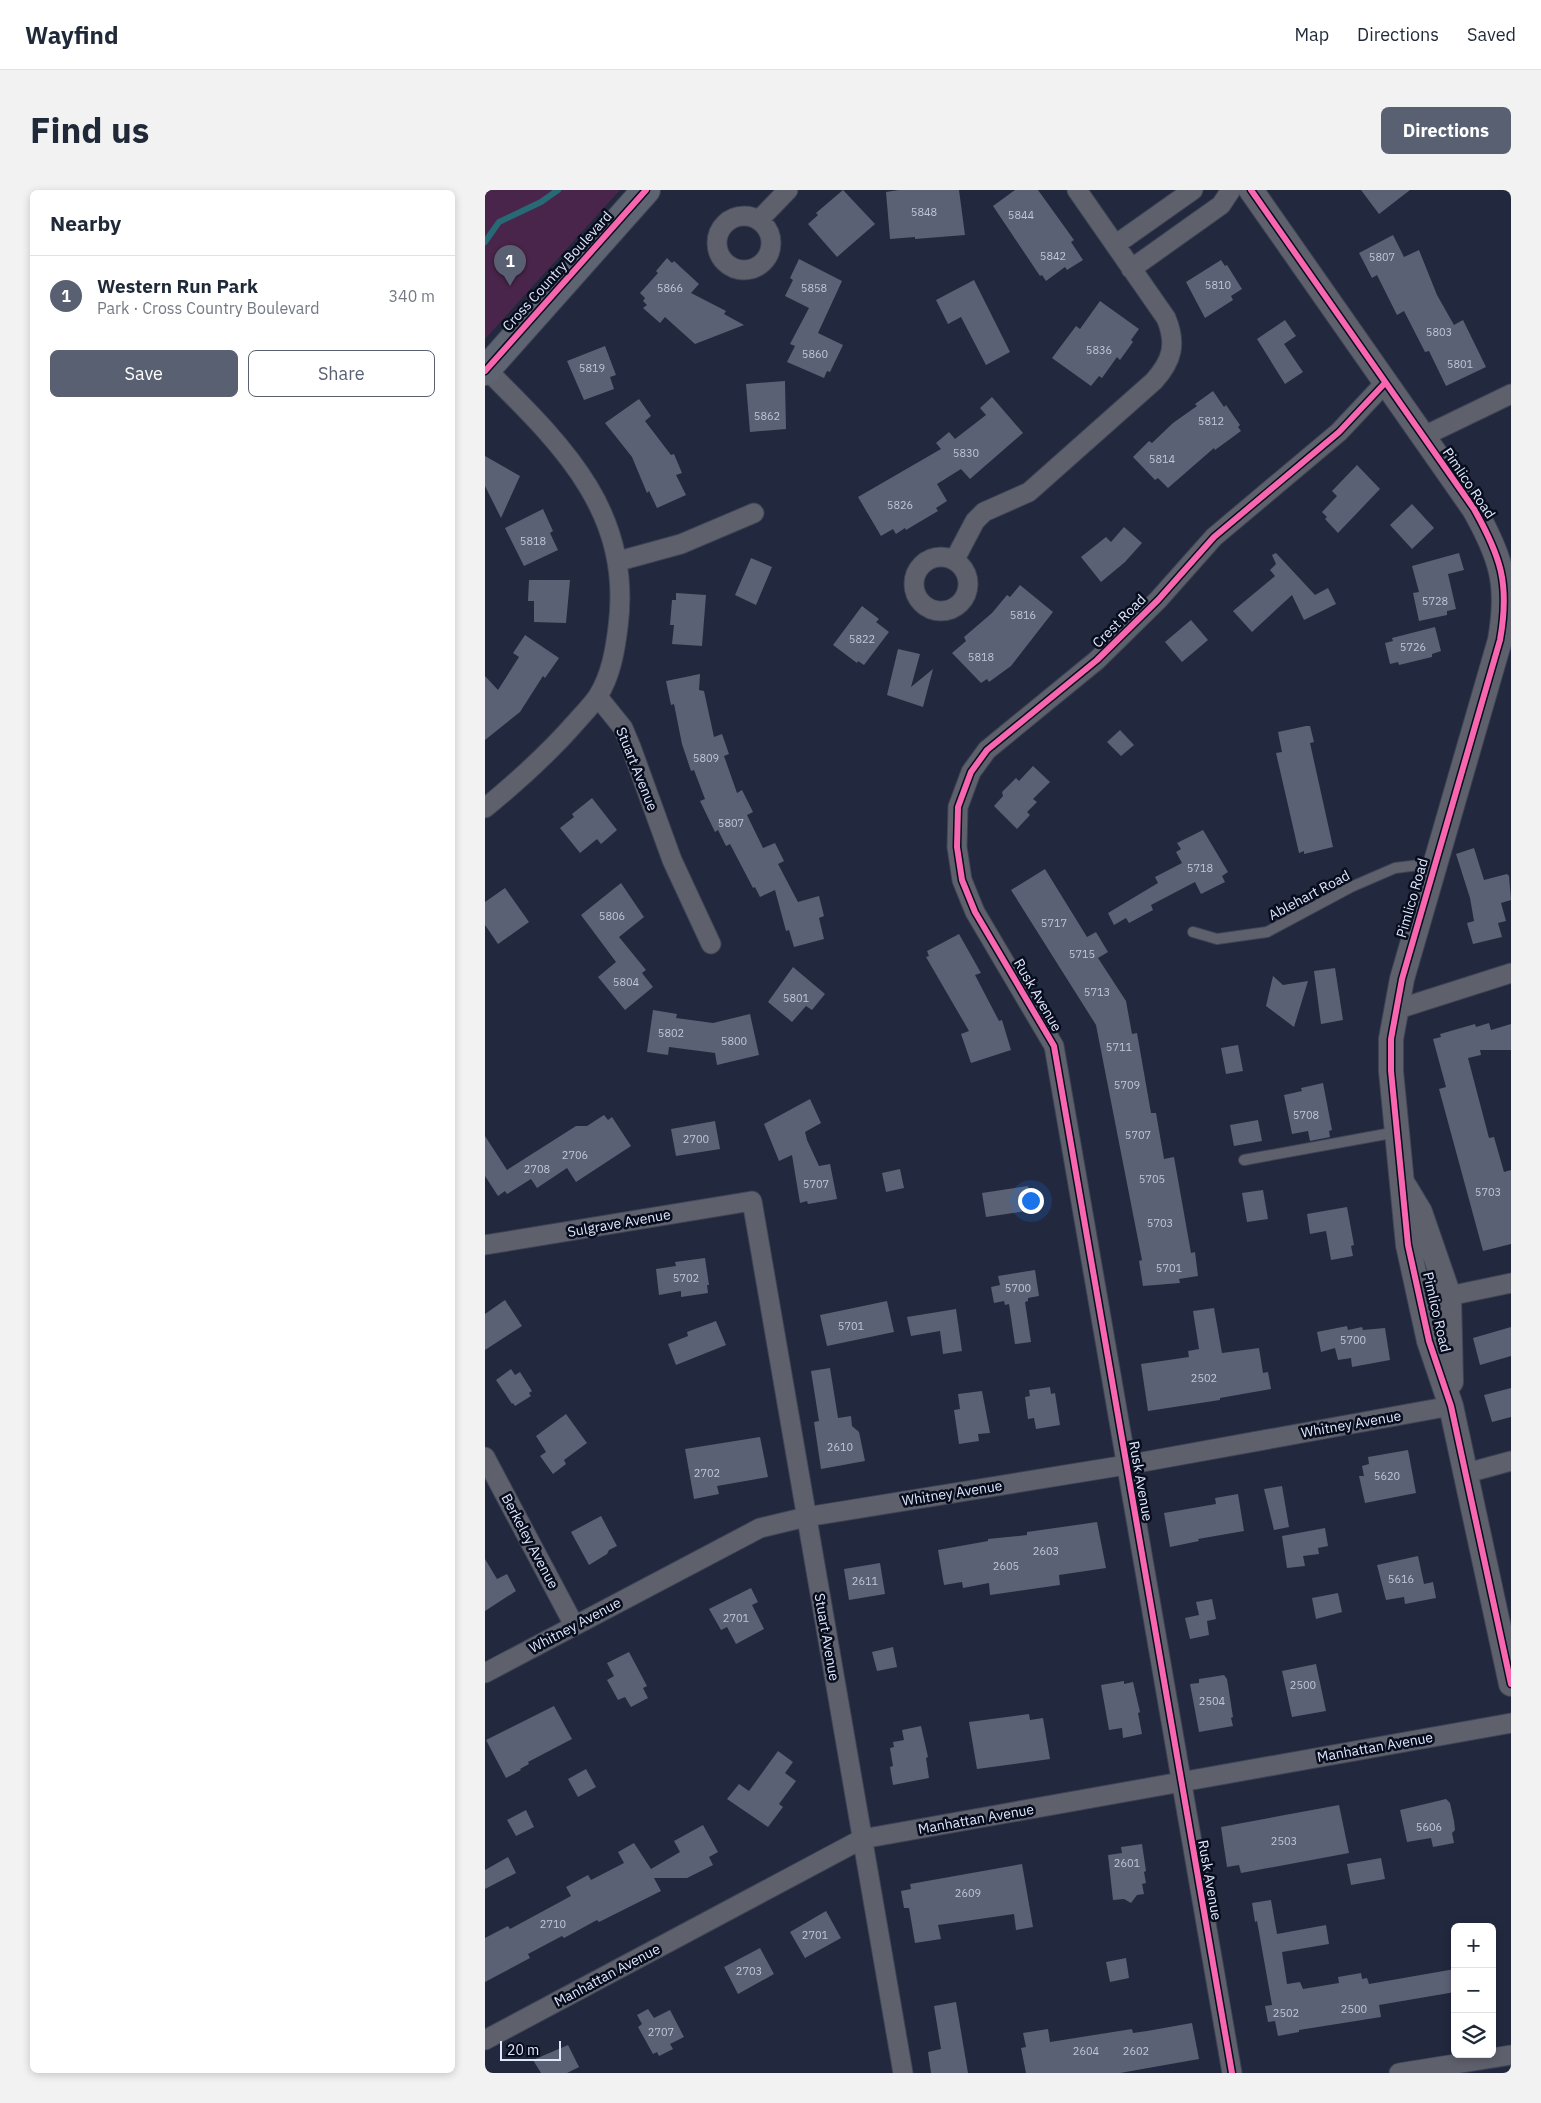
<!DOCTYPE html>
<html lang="en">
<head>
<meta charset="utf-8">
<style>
	:root { --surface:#fff; --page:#f2f2f3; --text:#1f2937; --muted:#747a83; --line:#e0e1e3; --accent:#586072 }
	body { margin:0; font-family:"IBM Plex Sans",sans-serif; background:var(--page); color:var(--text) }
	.controls { position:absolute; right:15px; bottom:15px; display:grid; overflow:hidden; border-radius:8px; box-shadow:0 2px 8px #0003 }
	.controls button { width:45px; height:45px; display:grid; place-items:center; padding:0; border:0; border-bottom:1px solid var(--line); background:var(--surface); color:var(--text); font:25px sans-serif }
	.scale { position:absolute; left:15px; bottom:12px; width:61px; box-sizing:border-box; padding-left:5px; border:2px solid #dfe7fc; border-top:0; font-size:14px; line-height:18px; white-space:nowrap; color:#dfe7fc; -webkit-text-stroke:4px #080d1e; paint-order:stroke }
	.you { position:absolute; left:545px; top:1010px; width:18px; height:18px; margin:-12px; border:4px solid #fff; border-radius:50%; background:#1a73e8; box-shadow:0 0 0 8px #1a73e833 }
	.badge { display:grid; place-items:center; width:32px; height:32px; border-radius:50%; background:var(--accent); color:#fff; font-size:16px; font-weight:700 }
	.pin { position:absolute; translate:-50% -41px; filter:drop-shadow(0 1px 2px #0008) }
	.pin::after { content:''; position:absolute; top:26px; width:18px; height:15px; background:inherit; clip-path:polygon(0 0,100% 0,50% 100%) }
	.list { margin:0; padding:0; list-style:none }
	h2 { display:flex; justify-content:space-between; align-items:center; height:65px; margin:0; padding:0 20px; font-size:21px }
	h2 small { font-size:16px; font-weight:400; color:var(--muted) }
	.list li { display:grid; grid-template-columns:32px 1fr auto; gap:15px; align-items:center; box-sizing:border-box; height:80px; padding:0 20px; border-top:1px solid var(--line) }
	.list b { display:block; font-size:19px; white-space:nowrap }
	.list p { margin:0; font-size:16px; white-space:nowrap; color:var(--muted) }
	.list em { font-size:16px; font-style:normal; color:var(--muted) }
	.actions { display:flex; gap:10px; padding:15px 20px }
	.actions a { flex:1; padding:11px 0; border:1px solid var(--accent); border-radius:8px; text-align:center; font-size:18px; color:var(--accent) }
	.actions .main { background:var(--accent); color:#fff }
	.icon { flex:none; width:28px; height:28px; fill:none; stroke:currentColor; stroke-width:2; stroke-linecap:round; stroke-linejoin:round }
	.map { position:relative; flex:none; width:1026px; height:1883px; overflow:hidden; border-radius:8px }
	header { display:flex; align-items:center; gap:30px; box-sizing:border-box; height:70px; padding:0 25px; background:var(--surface); border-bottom:1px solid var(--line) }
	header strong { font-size:24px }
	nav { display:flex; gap:28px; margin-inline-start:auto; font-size:18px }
	.intro { display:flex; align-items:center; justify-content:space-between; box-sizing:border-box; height:120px; padding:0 30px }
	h1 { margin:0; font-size:35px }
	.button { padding:12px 22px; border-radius:8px; background:var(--accent); color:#fff; font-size:18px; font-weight:700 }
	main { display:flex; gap:30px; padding:0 30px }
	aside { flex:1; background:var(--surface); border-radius:8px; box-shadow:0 2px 8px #0003 }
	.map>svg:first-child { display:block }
</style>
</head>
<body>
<header>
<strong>Wayfind</strong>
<nav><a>Map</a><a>Directions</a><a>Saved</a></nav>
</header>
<div class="intro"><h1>Find us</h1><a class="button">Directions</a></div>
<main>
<aside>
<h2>Nearby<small></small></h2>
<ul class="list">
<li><span class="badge">1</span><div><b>Western Run Park</b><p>Park · Cross Country Boulevard</p></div><em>340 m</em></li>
</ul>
<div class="actions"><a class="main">Save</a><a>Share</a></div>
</aside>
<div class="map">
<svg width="1026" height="1883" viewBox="0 0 1026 1883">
	<rect width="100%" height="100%" fill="#22283e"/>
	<path fill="#4a254b" d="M0,0H135L0,149Z"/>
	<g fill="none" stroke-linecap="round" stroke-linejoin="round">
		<path stroke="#276a76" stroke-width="6" d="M0,52L14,32L56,12L73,0"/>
	</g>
	<path fill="#5b6174" d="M358,0L390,34L352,67L323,34L333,25L331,23Z
		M414,0H474L480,45L430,49V47L405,49L401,2Z
		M530,0H553L589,50L586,52L598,70L582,80L580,77L561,91L557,85L555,86L508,16Z
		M876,0H925L894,24Z
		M908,45L919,67L934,60L952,105L969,135L978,130L1001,177L961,196L944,161L940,162L919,121L912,125L892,85L887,88L874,63Z
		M182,68L187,73L189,71L214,94L206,103L241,121L239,124L259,135L210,154L180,127L175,133L158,118L162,115L158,111L160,108L155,103L173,83L171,81Z
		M314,69L357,91L333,143L358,155L345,182L342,181L339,188L302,172L310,156L305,154L324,118L300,106L308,90L305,88Z
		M736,70L740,76L742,75L757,99L746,106L748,110L720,128L701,92Z
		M489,90L525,162L501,175L476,127L463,134L451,110Z
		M615,111L654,139L646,150L648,152L635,170L632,167L617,188L614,186L606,196L567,168L591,136L595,139Z
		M800,130L811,146L799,154L818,182L800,194L772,149Z
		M120,156L131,185L125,187L129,199L99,210L82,171Z
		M300,191L301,239L265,242L261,194Z
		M728,201L739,217L741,215L755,235L753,237L756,241L730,260L729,258L683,298L673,288L670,290L648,267L664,251L667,253L688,233L712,216L710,214Z
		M507,207L538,243L485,289L476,279L452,294L462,311L451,318L453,321L421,340L420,338L411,344L408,339L396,346L373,307L456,259L451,253L464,242L470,249L501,225L495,218Z
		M154,209L166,226L160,231L186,265L189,264L197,283L191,285L201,305L172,318L164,301L162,303L147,267L120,233Z
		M0,266L35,286L16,328L0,296Z
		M872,275L895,299L853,343L840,329L842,327L837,322L852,306L847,301Z
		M927,314L949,338L927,359L905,335Z
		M58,319L68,341L65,343L73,360L39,376L20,338Z
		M639,337L657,353L640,372L616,392L596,367L621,347L626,352Z
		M791,363L830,405L843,398L851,414L819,430L807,405L767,442L748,421L790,386L785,380L791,374L787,365Z
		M974,363L979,380L963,384L971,419L962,421V425L934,431L928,403L934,402L927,376Z
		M266,368L287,377L271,415L250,405Z
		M44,390H85L81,433L49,432V411H43Z
		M535,395L568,422L526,476L504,492L502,489L496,493L467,463L481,451L479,447L507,423L522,405L525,407Z
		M191,403L221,405L217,456L187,454L189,435H185L187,410H191Z
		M377,416L394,429L391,432L404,442L379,475L373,471L372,473L348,455Z
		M706,430L723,450L697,472L680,452Z
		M950,437L956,461L947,464V467L914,475L913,472L905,474L900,453L908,451L907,448Z
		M40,445L74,468L60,488L58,486L35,522L0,550V486L13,500L34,467L28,463Z
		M413,459L435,464L426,497L448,479L438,517L402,505Z
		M215,484L214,500L219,501L229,547L237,544L244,564L239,566L252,603L257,600L268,622L262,625L278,658L290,653L299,671L293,674L313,712L334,706L339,726L334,728L339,749L309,757L304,740L301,741L290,700L275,707L270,697L268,698L245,654L241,656L233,640L230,642L215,611L220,609L209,580L206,581L197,554L189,514L186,515L181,491Z
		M821,536H825L829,552L825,553L848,657L819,664V661L814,663L791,563L797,562L793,542Z
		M635,540L649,555L636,566L622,552Z
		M548,576L565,592L548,609L552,612L542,622L545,625L532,639L509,616L518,606L517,602L531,588L534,591Z
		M107,608L132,640L116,654L112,649L95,663L75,638L89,627L87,624Z
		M718,640L743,682L737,686L740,692L716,704L710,692L666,715L668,720L644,733L641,728L629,735L623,723L673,693L670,687L697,673L691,662L696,659L692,653Z
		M989,658L999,690L1022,684L1024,686L1026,710L1016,713L1021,731L1013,733L1017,747L988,754L982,733L989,731L985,708L971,664Z
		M560,679L602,747L611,742L623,762L613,768L641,811L647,844L652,843L666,923H671L679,969L689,967L706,1063L710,1062L713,1086L694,1089L695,1093L658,1096L654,1071L657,1070L611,835L526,700Z
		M136,693L159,727L134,747L161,780L157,783L168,797L140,820L113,787L131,772L96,725Z
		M20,698L44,732L13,754L0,735V712Z
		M474,744L496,783L490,785L514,831L517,830L526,860L486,873L476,844L484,841L441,767L444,766L442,761Z
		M308,777L340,804L327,820L321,816L307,832L283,812Z
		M850,778L858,830L836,834L829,781Z
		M788,786L798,795L823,791L809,837L781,816Z
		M168,820L192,824L191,828L228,833L265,824L274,865L232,875L230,863L184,857L183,865L162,862Z
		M1004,833L1006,840L1026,834V860H995L996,865L983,868L1004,948L1009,947L1019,982L1026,980V1054L998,1061L954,899L961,897L948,849L956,847L955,844L990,834L991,837Z
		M753,855L758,881L741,884L736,858Z
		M838,893L847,940L844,941L845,947L825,951L823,941L807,944L799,905L817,901L816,898Z
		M325,909L336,933L320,942L322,950L334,976L345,974L352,1009L323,1014L322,1011L315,1013L307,965L294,971L279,934Z
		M119,925L123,930L127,927L146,956L91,992L82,978L52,998L46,989L22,1004L20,1001L13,1006L0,986V946L22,980L91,936H102Z
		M773,930L777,951L749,956L745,935Z
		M230,931L235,959L191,966L186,939Z
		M415,979L419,998L401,1002L397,983Z
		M543,996L547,1020L501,1027L497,1003Z
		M778,1000L783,1029L762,1032L757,1003Z
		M862,1017L869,1055L866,1056L868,1066L846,1070L841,1041L825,1044L822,1024Z
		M220,1068L224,1095H222L223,1103L196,1107V1101L174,1105L171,1079L191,1076L190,1072Z
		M550,1080L554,1106L543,1108V1111L540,1112L546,1152L530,1154L524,1114L520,1115L519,1111L509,1113L506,1097L515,1095L513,1086Z
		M20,1110L37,1136L0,1160V1124Z
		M402,1111L409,1142L342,1156L335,1125Z
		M729,1118L737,1163L774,1158L778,1183L783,1182L786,1199L735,1208V1210L663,1221L656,1174L704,1167L703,1161L714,1159L708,1121Z
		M471,1119L477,1161L458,1164L455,1141L426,1146L422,1127Z
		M231,1131L241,1155L191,1175L183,1154L203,1146L202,1142Z
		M862,1136L863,1140L877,1137L878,1140L900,1138L905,1170L867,1177L866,1168L853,1170L850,1158L836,1162L832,1142Z
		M1026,1137V1166L995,1175L988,1148Z
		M345,1178L353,1228L366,1226L367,1236L374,1242L380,1271L336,1279L329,1232L334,1231L326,1181Z
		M26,1179L30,1185L35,1182L47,1201L44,1203L46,1206L30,1216L28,1213L27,1214L11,1190Z
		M565,1197L566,1204L570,1203L575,1235L551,1239L549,1228L543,1229L540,1207L545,1206L544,1200Z
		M1026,1198V1227L1007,1232L999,1205Z
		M497,1201L505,1243L493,1244L494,1251L474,1254L469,1220L475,1219L473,1204Z
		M81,1224L102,1253L79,1270L81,1274L68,1284L55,1266L61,1262L51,1246Z
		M275,1247L283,1287L232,1296L234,1304L209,1309L200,1259Z
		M923,1260L931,1303L880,1313L874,1286H879L877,1276L884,1274L883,1267Z
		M797,1296L804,1337L789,1340L779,1299Z
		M753,1304L759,1341L713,1349L714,1351L685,1357L679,1323L731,1314L730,1308Z
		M116,1326L132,1356L124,1360L122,1364L104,1375L86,1342Z
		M612,1332L621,1378L574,1385L575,1395L505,1405L504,1393L478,1398L477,1392L459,1395L453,1360L503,1351V1349L542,1345V1342Z
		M840,1338L843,1356L833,1358L834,1364L818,1366L820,1376L802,1378L797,1346Z
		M933,1366L939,1394L948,1392L951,1408L920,1414L919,1407L901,1410L892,1375Z
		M0,1369L12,1389L22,1384L31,1401L0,1421Z
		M395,1373L400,1404L364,1410L359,1379Z
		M266,1398L273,1412L267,1415L279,1439L251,1454L242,1437L236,1440L224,1419Z
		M853,1403L857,1422L831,1429L827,1408Z
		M727,1409L731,1429L722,1431L724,1445L705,1449L700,1428L714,1425L711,1412Z
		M408,1457L412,1477L392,1481L387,1462Z
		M144,1462L162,1496L158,1498L163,1508L146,1517L140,1507L133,1510L122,1490L129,1486L122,1473Z
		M831,1474L841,1521L807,1527L797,1481Z
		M739,1485L742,1489L748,1527L746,1528L748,1536L714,1542L705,1494L714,1493V1489Z
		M639,1491V1494L648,1492L655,1522L653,1523L657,1544L638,1548L637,1538L624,1540L616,1495Z
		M69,1516L87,1549L43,1572L44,1574L35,1579L36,1580L21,1588L1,1550Z
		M544,1524L545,1530L558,1528L565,1569L492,1579L484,1532Z
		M436,1536L443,1567L441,1568L444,1588L408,1595L405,1577L408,1576L405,1558L409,1557L408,1552L419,1550L417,1540Z
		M293,1561L308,1572L300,1583L311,1591L294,1614L298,1617L283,1637L242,1609L254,1594L264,1601Z
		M101,1579L111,1597L93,1607L83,1589Z
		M961,1609L965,1613L969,1631L970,1640L967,1643L969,1653L948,1657L946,1648L922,1652L915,1620Z
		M854,1615L864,1663L756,1683L754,1675L742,1677L736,1637Z
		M41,1620L49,1637L31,1646L22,1630Z
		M218,1635L233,1662L224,1667L228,1675L202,1688H169L176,1701L114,1732L112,1730L79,1748L77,1746L43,1764L45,1768L0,1792V1748L23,1736L25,1739L86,1706L81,1697L103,1685L106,1690L139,1673L133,1662L149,1653L166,1679L195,1662L189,1651Z
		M657,1654L661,1681L659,1682L661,1693L657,1694L659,1704L652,1705L646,1713L639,1709L628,1710L623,1665L637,1663L636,1657Z
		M23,1667L31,1683L0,1699V1680Z
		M896,1668L900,1689L866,1695L862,1674Z
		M537,1674L548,1737L531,1740L529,1724L453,1735L456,1749L430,1753L424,1718H419L416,1701L426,1699L425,1694Z
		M786,1710L792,1744L841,1735L844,1754L797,1762L802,1794L815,1792L818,1799L854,1793L853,1787L876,1783L877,1789L882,1788L884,1794L970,1779V1802L894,1815L896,1827L814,1840V1842L793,1846L790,1831L783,1832L780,1816L787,1815L772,1731L770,1732L767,1713Z
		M341,1721L356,1748L320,1768L305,1742Z
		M275,1758L289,1784L253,1804L239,1777Z
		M641,1768L644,1788L625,1792L621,1772Z
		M471,1812L483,1883H446L443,1862L456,1859L449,1816Z
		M163,1819L169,1828L185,1820L199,1847L185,1854L188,1859L174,1866L172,1862L168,1864L153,1837L157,1834L152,1825Z
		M707,1833L714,1869L635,1883H541L536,1858L541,1857L538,1843L563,1839L565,1852L647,1839L648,1843L662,1841Z
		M83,1855L94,1877L82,1883H56L48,1870Z"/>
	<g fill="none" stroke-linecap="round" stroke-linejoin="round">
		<defs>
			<path id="service" d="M708,742L732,749L782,742L866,697L910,678L950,673
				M759,970L912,942"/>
			<path id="minor" d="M232 53a27 27 0 1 1 54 0a27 27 0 1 1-54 0Z
				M274,30L303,0
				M630,55L708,0
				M646,79L736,15L746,0
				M937,247L1026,204
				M429 394a27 27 0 1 1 54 0a27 27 0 1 1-54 0Z
				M470,369L490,331L499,322L544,302L669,191C687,171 692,154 681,128L592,0
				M134,371L196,354L269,323
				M113,507L138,538L146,557L187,670L226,754
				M0,618C33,591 63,564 91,532C98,524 107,515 113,506C126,485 130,461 133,437C148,321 76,254 1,179
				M910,820L1026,783
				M0,1055L267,1011L418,1883
				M935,1104L964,1106L1026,1093
				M0,1267L89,1435
				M982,1283L1026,1271
				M0,1483L275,1338L321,1327L641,1275L966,1216
				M0,1850L377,1649L1026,1533
				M747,1883L569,856L490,722L477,690L472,657L473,617L486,582L502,560L612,470L673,410L729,347L854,242L900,193
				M914,1883L1026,1865"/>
			<path id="tertiary" d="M766,0L989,319C1016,367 1025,394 1015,450L917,789L906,849V881L923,1055L944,1151L966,1216L1026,1494
				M920,997L935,1022L964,1106L966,1192"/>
			<path id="secondary" d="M0,181L161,0"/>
		</defs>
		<use href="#service" stroke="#3f4456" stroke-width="12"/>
		<use href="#minor" stroke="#3f4456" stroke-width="21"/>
		<use href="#tertiary" stroke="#3f4456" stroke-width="26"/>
		<use href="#secondary" stroke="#3f4456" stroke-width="30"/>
		<use href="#service" stroke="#5e616c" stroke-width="10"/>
		<use href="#minor" stroke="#5e616c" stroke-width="19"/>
		<use href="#tertiary" stroke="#5e616c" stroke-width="24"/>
		<use href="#secondary" stroke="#5f6472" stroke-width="28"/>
		<defs>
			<path id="cycleway" d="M766,0L989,319C1016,367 1025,394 1015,450L917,789L906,849V881L923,1055L944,1151L966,1216L1026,1494
				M0,181L161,0
				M747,1883L569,856L490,722L477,690L472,657L473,617L486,582L502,560L612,470L673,410L729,347L854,242L900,193"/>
		</defs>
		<use href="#cycleway" stroke="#080d1e" stroke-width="9"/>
		<use href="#cycleway" stroke="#f766af" stroke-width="6"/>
	</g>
	<g text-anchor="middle" stroke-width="5" stroke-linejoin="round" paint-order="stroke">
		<g font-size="11" fill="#bec6da">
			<text x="439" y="26">5848</text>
			<text x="536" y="29">5844</text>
			<text x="568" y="70">5842</text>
			<text x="897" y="71">5807</text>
			<text x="733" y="99">5810</text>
			<text x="185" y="102">5866</text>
			<text x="329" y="102">5858</text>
			<text x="954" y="146">5803</text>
			<text x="614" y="164">5836</text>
			<text x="330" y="168">5860</text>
			<text x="975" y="178">5801</text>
			<text x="107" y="182">5819</text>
			<text x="282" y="230">5862</text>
			<text x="726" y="235">5812</text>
			<text x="481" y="267">5830</text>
			<text x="677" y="273">5814</text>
			<text x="415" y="319">5826</text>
			<text x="48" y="355">5818</text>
			<text x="950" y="415">5728</text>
			<text x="538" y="429">5816</text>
			<text x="377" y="453">5822</text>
			<text x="928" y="461">5726</text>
			<text x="496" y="471">5818</text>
			<text x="221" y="572">5809</text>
			<text x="246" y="637">5807</text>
			<text x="715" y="682">5718</text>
			<text x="127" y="730">5806</text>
			<text x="569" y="737">5717</text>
			<text x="597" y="768">5715</text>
			<text x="141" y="796">5804</text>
			<text x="612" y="806">5713</text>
			<text x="311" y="812">5801</text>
			<text x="186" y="847">5802</text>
			<text x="249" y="855">5800</text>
			<text x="634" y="861">5711</text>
			<text x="642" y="899">5709</text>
			<text x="821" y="929">5708</text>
			<text x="653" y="949">5707</text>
			<text x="211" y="953">2700</text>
			<text x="90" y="969">2706</text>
			<text x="52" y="983">2708</text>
			<text x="667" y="993">5705</text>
			<text x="331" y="998">5707</text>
			<text x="1003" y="1006">5703</text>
			<text x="675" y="1037">5703</text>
			<text x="684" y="1082">5701</text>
			<text x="201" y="1092">5702</text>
			<text x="533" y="1102">5700</text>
			<text x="366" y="1140">5701</text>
			<text x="868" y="1154">5700</text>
			<text x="719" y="1192">2502</text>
			<text x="355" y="1261">2610</text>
			<text x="222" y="1287">2702</text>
			<text x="902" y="1290">5620</text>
			<text x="561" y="1365">2603</text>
			<text x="521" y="1380">2605</text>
			<text x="916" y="1393">5616</text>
			<text x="380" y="1395">2611</text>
			<text x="251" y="1432">2701</text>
			<text x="818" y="1499">2500</text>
			<text x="727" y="1515">2504</text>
			<text x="944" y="1641">5606</text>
			<text x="799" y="1655">2503</text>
			<text x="642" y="1677">2601</text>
			<text x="483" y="1707">2609</text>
			<text x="68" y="1738">2710</text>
			<text x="330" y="1749">2701</text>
			<text x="264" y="1785">2703</text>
			<text x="869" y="1823">2500</text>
			<text x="801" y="1827">2502</text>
			<text x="176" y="1846">2707</text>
			<text x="601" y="1865">2604</text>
			<text x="651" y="1865">2602</text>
		</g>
		<g font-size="14" fill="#dfe7fc" stroke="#080d1e">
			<text transform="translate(72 81) rotate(-48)" y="5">Cross Country Boulevard</text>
			<text transform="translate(984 293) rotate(56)" y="5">Pimlico Road</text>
			<text transform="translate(634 431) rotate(-45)" y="5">Crest Road</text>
			<text transform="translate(152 579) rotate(68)" y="5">Stuart Avenue</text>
			<text transform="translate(824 705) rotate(-28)" y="5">Ablehart Road</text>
			<text transform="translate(927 708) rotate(-74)" y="5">Pimlico Road</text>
			<text transform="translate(553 805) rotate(60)" y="5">Rusk Avenue</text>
			<text transform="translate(134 1033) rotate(-10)" y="5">Sulgrave Avenue</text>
			<text transform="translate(952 1122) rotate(77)" y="5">Pimlico Road</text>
			<text transform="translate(866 1234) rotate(-10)" y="5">Whitney Avenue</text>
			<text transform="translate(656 1291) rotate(80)" y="5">Rusk Avenue</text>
			<text transform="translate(467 1303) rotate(-9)" y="5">Whitney Avenue</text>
			<text transform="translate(45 1351) rotate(62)" y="5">Berkeley Avenue</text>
			<text transform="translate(90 1435) rotate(-28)" y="5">Whitney Avenue</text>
			<text transform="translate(342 1447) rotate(80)" y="5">Stuart Avenue</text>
			<text transform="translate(890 1557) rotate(-10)" y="5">Manhattan Avenue</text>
			<text transform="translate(491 1629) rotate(-10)" y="5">Manhattan Avenue</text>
			<text transform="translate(725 1690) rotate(80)" y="5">Rusk Avenue</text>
			<text transform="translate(122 1785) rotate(-28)" y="5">Manhattan Avenue</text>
		</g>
	</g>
</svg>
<div class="controls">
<button>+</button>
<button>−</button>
<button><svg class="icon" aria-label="layers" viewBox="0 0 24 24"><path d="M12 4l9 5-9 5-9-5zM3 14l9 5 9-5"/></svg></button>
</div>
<div class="scale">20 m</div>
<div class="you"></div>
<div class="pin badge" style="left:25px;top:96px">1</div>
</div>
</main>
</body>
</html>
